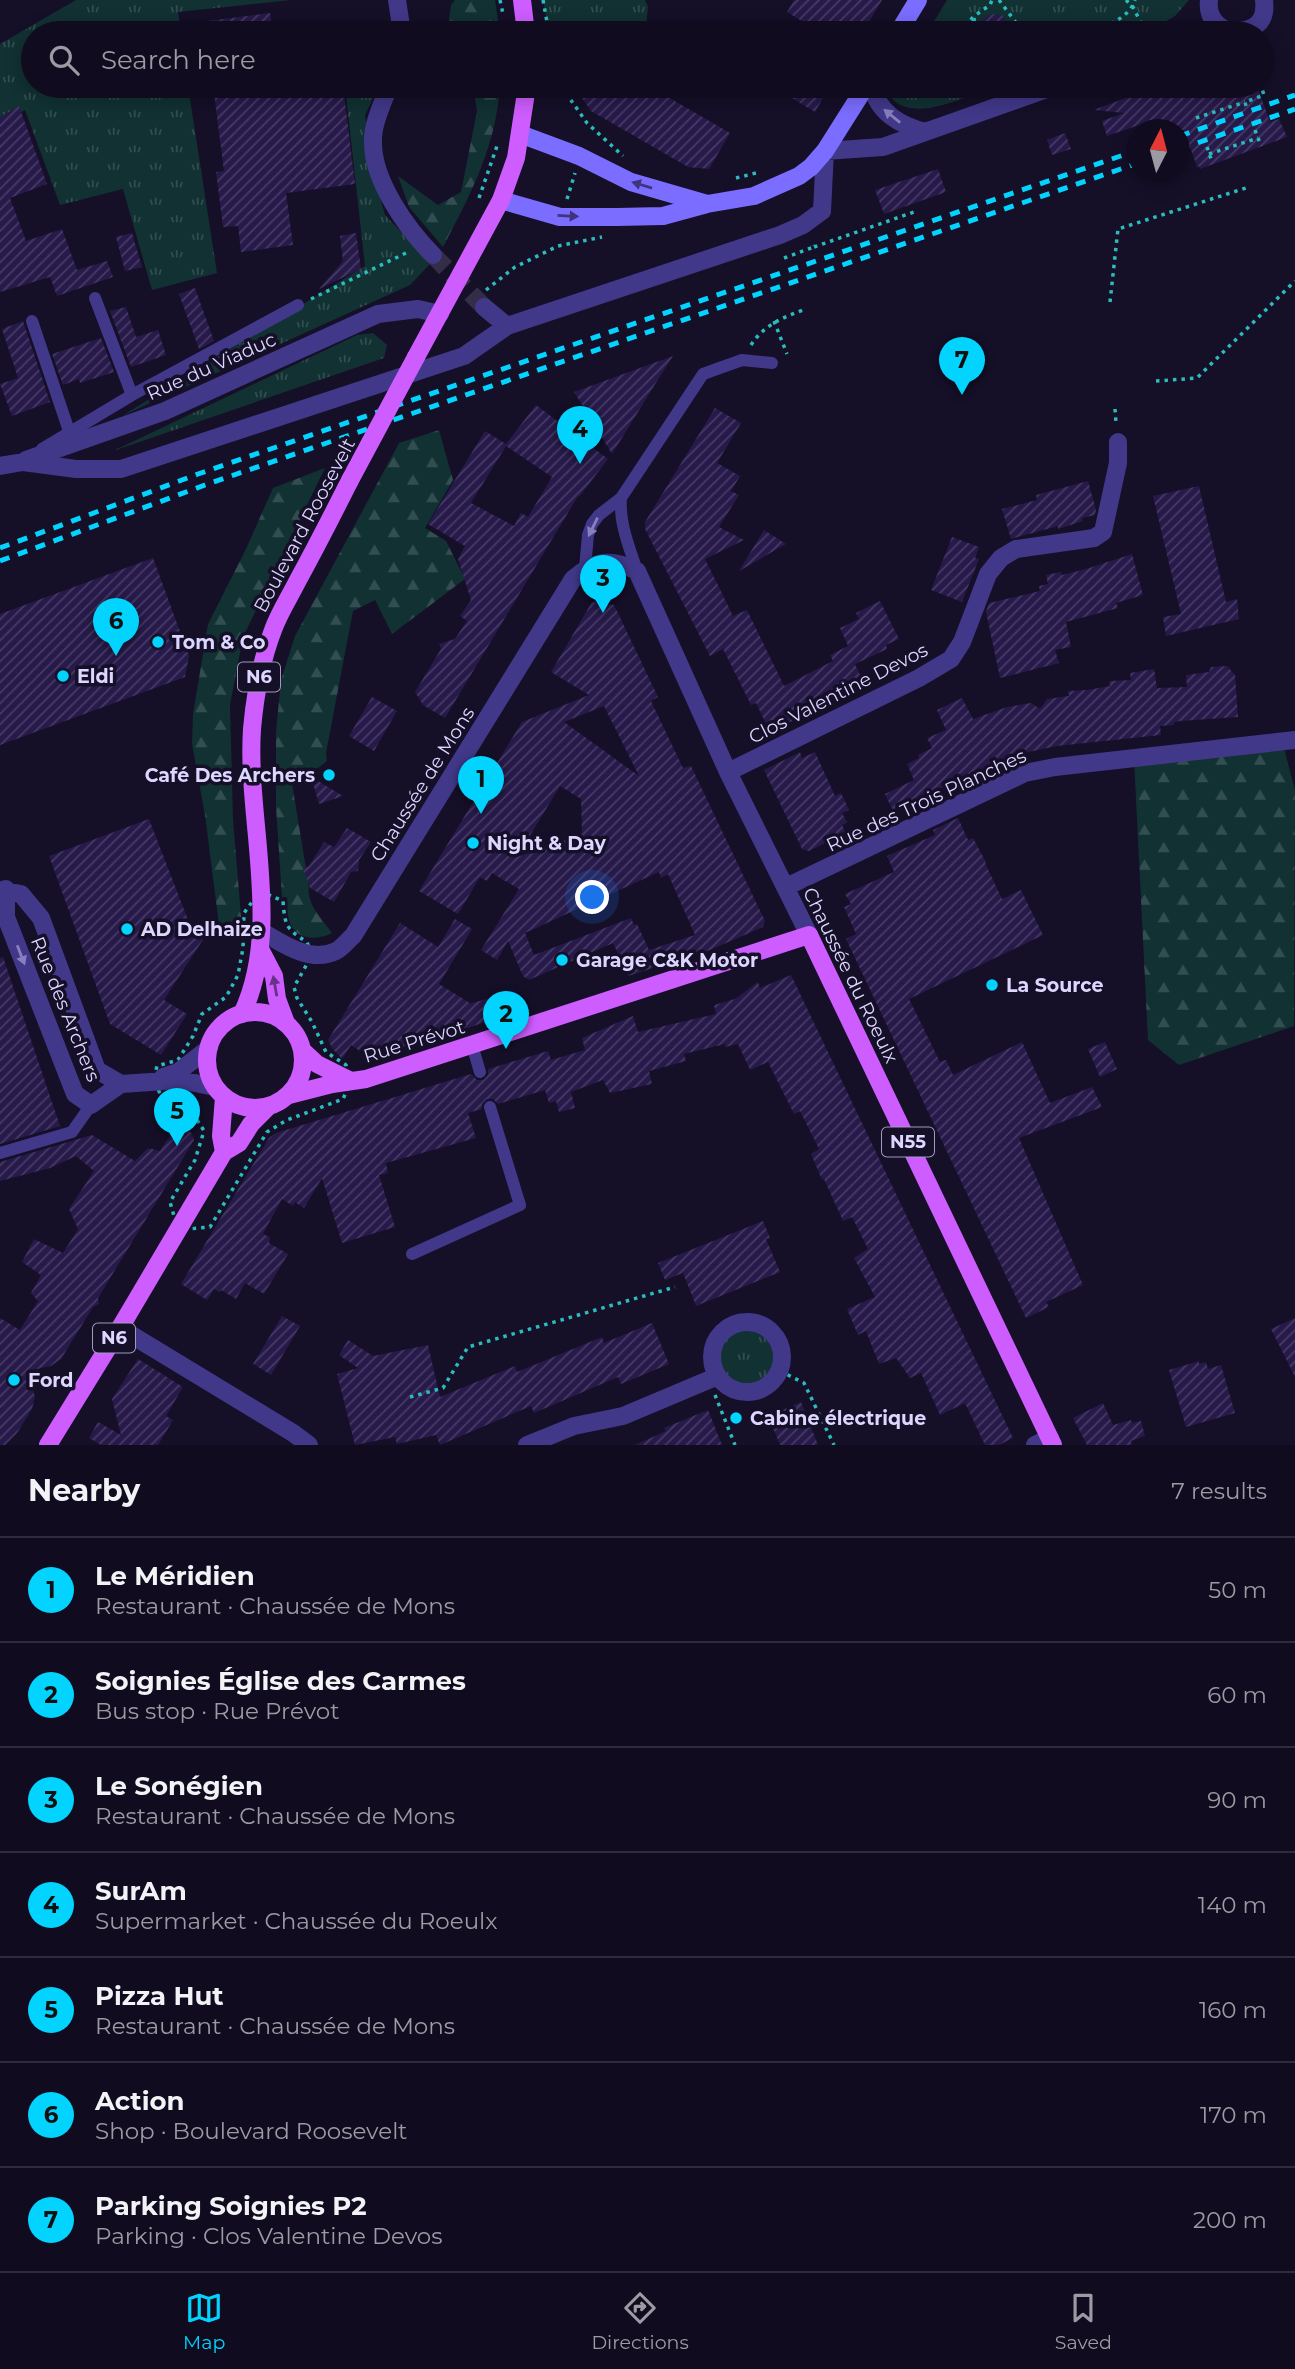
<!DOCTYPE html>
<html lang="en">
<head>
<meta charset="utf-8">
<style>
	:root { --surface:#100b1e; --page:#1e192b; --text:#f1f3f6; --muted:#9c9ba4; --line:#302b3c; --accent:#02d4ff }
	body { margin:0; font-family:Montserrat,sans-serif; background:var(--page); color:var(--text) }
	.compass { position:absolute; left:1127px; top:119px; width:63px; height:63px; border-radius:50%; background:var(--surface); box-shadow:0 4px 18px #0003; rotate:6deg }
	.you { position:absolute; left:593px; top:898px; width:24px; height:24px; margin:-18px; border:5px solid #fff; border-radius:50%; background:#1a73e8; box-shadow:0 0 0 10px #1a73e833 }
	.badge { display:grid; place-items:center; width:46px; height:46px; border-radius:50%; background:var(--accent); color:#111; font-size:23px; font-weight:700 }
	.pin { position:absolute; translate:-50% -58px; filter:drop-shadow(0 2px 4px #0008) }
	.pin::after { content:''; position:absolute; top:37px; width:24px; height:21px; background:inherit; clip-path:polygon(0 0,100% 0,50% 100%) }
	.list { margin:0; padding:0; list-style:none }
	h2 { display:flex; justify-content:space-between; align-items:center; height:91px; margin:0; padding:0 28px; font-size:30px }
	h2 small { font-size:23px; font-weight:400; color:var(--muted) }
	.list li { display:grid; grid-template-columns:46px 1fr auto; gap:21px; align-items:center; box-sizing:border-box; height:105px; padding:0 28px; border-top:2px solid var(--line) }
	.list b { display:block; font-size:26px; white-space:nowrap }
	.list p { margin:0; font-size:23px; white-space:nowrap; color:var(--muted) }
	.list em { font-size:23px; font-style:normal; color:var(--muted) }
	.icon { flex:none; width:38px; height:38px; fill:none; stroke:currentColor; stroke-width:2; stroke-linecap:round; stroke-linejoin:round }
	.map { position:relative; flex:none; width:1295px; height:1445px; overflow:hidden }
	.search { position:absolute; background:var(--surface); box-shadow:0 4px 18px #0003; left:21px; right:21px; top:21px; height:77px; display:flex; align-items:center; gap:18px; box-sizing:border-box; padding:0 24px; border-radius:38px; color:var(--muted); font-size:26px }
	.sheet { height:826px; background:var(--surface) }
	nav { display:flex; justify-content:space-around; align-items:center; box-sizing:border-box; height:98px; border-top:2px solid var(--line); background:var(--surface); font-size:19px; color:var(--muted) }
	nav a { display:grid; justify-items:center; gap:4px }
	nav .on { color:var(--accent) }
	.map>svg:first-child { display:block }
</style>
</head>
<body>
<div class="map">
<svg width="1295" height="1445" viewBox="0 0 1295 1445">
	<defs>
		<pattern id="grass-tufts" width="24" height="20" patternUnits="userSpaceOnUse" patternTransform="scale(1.75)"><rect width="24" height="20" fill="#113132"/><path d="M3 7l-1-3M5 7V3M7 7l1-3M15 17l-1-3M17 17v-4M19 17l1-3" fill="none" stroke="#334e51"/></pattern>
		<pattern id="forest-firs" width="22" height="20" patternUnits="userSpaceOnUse" patternTransform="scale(1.75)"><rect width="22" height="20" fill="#113132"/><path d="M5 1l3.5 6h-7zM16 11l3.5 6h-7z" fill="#334e51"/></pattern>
		<pattern id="building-hatch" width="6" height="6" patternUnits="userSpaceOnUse" patternTransform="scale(1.75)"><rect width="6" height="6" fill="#271a4a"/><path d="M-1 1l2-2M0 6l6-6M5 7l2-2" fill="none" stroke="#463b65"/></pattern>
	</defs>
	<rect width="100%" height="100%" fill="#150f28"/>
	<path fill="url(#grass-tufts)" d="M76,0H291L178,12L181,33H33V86H188L217,273L152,290L123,189L60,205L25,110L0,124V44Z
		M543,0H645L648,7L645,33H562L547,22Z
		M947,0H1189L1175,16L1146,33H927Z
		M345,86H379L365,115L377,186L385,215L431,263L410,285L122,416L365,266Z
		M884,86H995C963,97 902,131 884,86Z
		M373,333L387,345L384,358L113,451L357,335Z
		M719 1357a29 29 0 1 1 58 0a29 29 0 1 1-58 0Z"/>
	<path fill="url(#forest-firs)" d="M455,0H495L500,33H447L451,5Z
		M473,86H500C496,146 471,194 443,247L409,207L398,176L438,205L461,192L477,111Z
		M439,430L453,480L425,528L446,541L465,579L392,634L375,600L353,611L326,753L327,761L318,768L290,771L309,887C306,904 323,920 332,933C317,941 294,940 289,920C287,913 288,904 287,897H282L276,807V732L281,680L295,636L399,443Z
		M325,468L243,637L230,705L233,820L242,928L220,933L205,815L192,744L193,714L208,624L246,549L273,488Z
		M1282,741L1295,790L1294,1026L1179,1065L1148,1040L1134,759Z"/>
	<path fill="url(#building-hatch)" fill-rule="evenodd" d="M794,0H882L862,33H807L810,26L787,12Z
		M270,13L273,33H194L193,23Z
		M990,14L1002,15L1016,33H980L981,21Z
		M213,86H343L355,184L286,193L293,245L241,252L238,226L223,227L216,172L224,171Z
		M574,86H649L730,133L709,169L688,167L591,111Z
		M772,86H830L815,112Z
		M1157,86H1257L1270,122L1279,119L1287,137L1200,169L1199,166L1197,167L1184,130H1147L1145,123L1107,136L1102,121L1124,113L1094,110Z
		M19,106L47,184L10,198L26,241L62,229L77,270L107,261L113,277L57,296L50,277L0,292V117Z
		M1065,133L1071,149L1052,155L1047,140Z
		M938,169L946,192L884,214L875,190Z
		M132,233L142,267L125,271L116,237Z
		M356,233L361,269L319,289L343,261L340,236Z
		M195,288L214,341L199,349L179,294Z
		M126,307L136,337L158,330L166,355L131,367L110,311Z
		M23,321L50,402L12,416L0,384L18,378L2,329Z
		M101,338L114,372L80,383L79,379L63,385L52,354Z
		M673,356L659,378L612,454L574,392Z
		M536,405L608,459L579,497L578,496L445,718L423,705L415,692L441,649L439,644L455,639L467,621L460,616L471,600L458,559L465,546L428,524L485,431L506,444ZM506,446L552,477L528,517L521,513L514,526L471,503Z
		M715,408L741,423L717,463L740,476L731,491L739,495L719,527L744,540L705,559L733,616L747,610L784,686L833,661L830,655L848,646L840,628L859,619L856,613L880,601L899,639L886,645L887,649L855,664L861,677L851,682L852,685L836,693L835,691L796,711L800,717L770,732L756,703L751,705L723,649L710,656L645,529V522Z
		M1088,481L1096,510L1095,515L1082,518L1083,521L1058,529V526L1011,539L1002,509L1037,500L1036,495Z
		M1199,486L1226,602L1237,599L1239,619L1166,636L1163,617L1181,614L1153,496Z
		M764,530L786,544L739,571Z
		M952,537L979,547L975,558L979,559L962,602L931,590Z
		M1132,554L1143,595L1116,603L1118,608L1066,622L1071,647L1055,650L1059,663L1000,678L986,612L989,603L1040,591L1039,586L1048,584L1046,575L1061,572L1062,575L1086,569Z
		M153,558L189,656L185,677L0,745V614Z
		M592,602L614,605L658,697L651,701L683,768L691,766L765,921L763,927L710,950L628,976L613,943L529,980L523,976L508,941L497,960L481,950L519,889L492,873L487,881L480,877L458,914L419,891L522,722L589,695L551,672ZM604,706L639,776L564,722ZM560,786L581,799L582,833L517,857ZM659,872L661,878L668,874L695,935L649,950L637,924L634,925L631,918L534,955L525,933Z
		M1227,666L1235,675L1238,717L1180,721L1174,722V725L1160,726L1161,735L1057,746L1024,753L1006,758L893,811L885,794L914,780L907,764L919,758L918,755L932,748L927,738L946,730L937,710L962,698L973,719L1007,707L1031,703L1040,709L1047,699L1069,696L1068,691L1087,690L1110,686L1109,681L1131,680L1130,673L1154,669L1157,688L1187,687L1186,675L1209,672L1211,667Z
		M372,697L397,711L374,751L349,736Z
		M800,752L802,758L815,752L835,796L841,793L849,810L842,813L847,822L842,825L846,833L809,851L802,849L764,770Z
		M311,777L343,796L319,804Z
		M958,818L968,840L973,838L986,862L985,863L1002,899L1021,890L1043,935L909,999L940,1062L946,1060L953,1075L1022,1042L1050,1103L1092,1087L1102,1107L1019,1138L1083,1285L1046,1302L1049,1307L1026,1318L846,939L856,934L844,907L851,904L845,894L894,872L887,856L935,835L933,830Z
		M149,819L190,925H206V935L164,1000L187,1014L161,1055L110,1024L49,856Z
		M347,828L371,842L359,860L358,871L351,872L334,902L310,888L303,868L309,866L324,842L334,847Z
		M455,919L472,929L439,984L470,1003L469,1004L513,991L519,1011L422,1043L375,1054L363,1047L360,1051L351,1045L342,1059L332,1048L328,1040L400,923L438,947Z
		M3,957L60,1126L0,1144V958Z
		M791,975L1013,1438L999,1445H985L965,1403L940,1415L921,1373L910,1378L896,1358L879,1364L866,1331L858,1335L847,1309L875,1297L854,1258L868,1249L852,1217L843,1221L824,1179L822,1180L811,1154L819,1149L800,1111L794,1114L768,1062L750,1070L738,1044L725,1047V1044L684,1054L686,1061L649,1071L652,1084L610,1093L603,1080L571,1092L575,1108L559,1112L556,1101L549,1103L545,1090L498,1104L493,1099H487L482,1104V1109L468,1113L476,1138L386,1163L388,1173L379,1175L395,1227L342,1243L322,1178L304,1208L295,1202L293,1206L282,1199L266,1228L263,1234L270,1237L269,1243L288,1254L264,1294L245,1283L236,1299L221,1290L219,1292L214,1289L207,1300L181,1284L269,1138L276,1133L471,1074L477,1080H483L488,1075V1069L548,1051L551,1060L585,1050L582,1038L633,1016L638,1032L716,1014L714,1005L735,999L758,982L760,988Z
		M1105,1042L1117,1069L1100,1077L1088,1049Z
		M174,1129H184L192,1133L194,1140L98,1298L99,1304L93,1307L61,1359L51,1366L28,1371L35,1397L32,1409L17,1433L5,1445H0V1318L20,1330L38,1301L31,1293L41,1275L22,1262L34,1239L63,1253L78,1229L69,1209L94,1171L76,1156L50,1168L0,1181V1162L92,1135L135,1161L148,1148L160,1151Z
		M763,1221L770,1238L766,1239L780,1272L696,1306L683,1273L665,1280L658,1263Z
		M282,1316L300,1326L271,1375L253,1364Z
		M1295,1318V1377L1271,1329Z
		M652,1323L669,1364L621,1384L618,1377L534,1413L531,1406L440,1445L436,1435L397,1444L395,1437L355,1445L337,1374L358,1368L339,1355L348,1340L373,1356L428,1345L440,1397L515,1366L517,1372L602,1337L604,1343Z
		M138,1359L183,1387L166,1416L173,1420L158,1445H101L89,1438L98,1422L121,1435L112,1399Z
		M1199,1361V1364L1206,1362L1208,1369L1221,1365L1235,1413L1186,1427L1169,1370Z
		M801,1402L818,1445H780L768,1416Z
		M1103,1403L1113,1425L1131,1420L1132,1423L1141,1421L1145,1436L1131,1441L1132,1445H1087L1073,1418Z
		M708,1410L722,1445H635L666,1431L664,1428Z"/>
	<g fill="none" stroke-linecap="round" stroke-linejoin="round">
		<path stroke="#332d48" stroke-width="18" stroke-dasharray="18 9" stroke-linecap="butt" d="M433,255L484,307"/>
		<path stroke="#2bbdbe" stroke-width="3.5" stroke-dasharray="3.5 5" stroke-linecap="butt" d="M500,0L503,14
			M543,0L549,33
			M999,0L1017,24
			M1126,0L1133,7L1146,33
			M974,18L976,33
			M960,33L973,17L990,5L992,0
			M1012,33L1017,24L1042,33
			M1087,33C1105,26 1128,20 1135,0
			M561,86L587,123L623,156
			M936,86L939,89L944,86
			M1246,106L1245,102L1264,95L1261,86
			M1196,118L1245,102
			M1255,130L1261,146
			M1207,147L1212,162
			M1209,154L1258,138
			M736,178L756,173
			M479,198L497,146
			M567,199L575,173
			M814,247L914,212
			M784,258L814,247L813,245
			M486,290L515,267L558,246L602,237
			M311,299L408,252
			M1110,302L1118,229L1249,187
			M774,321L787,354
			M751,345C764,325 782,318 803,310
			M1156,381L1197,378L1295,281
			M1115,409L1116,423
			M260,891L283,901C285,926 286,929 307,942L312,955L294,987L297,998L312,1022L326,1052L346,1065L351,1081L343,1099L287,1120L267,1132L210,1227L178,1230L170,1202L195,1160L204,1131C192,1110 186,1108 164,1100L153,1081L157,1066L178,1060L193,1036L202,1014L226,997L238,975L243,948L244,913Z
			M780,1371L804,1383L834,1445
			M715,1395L735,1445
			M410,1397L443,1388L468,1347L675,1287"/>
		<path stroke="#413889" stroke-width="12" d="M95,298L132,395
			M32,321L69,431
			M42,449L132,395L298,305
			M621,498C619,523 629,546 637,571
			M585,568L588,535L592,524L599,515L621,498L703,374L742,360L772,363
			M472,1045L480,1072
			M0,1153L72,1132L91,1105
			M412,1254L520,1205L490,1107"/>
		<path stroke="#413889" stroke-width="18" d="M397,0L402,33
			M1209,0C1207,17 1216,27 1231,32
			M1204,33C1228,29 1269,40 1264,0
			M389,86C383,103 372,124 373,143C373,181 407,229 433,255
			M872,86C878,113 900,125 925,132
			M484,307L507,326
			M26,460L165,411L378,314L418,309L440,314
			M0,466L23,462L76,469H121L464,356L507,326L780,235L803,225L822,211L825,151L883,147L1055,86
			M728,772L919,678L951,659L962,642L988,574L1001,558L1016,549L1094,538L1103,532L1118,463V442
			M786,887L1025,773L1055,767L1295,740
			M6,889V917L75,1094L91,1105L121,1084
			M0,890L21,894L41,918L97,1070L121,1084L180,1080L215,1087
			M261,931C282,943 310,964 336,951C342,948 348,940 353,936L573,579C595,560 611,558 637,571L728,772L809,935
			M163,1077L178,1072L209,1048
			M712 1357a35 35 0 1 1 70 0a35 35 0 1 1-70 0Z
			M120,1328L293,1433L309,1445
			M527,1445L574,1426L623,1416L718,1376
			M1035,1445L1050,1438"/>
		<path stroke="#7b6dff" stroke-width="18" d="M898,33L918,0
			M520,134L579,156L631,182L707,204
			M501,200L560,217H617L663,216L707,204L754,196L799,176L811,167L825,151L866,86"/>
		<path stroke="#ce5dff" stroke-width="18" d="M522,0L526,33
			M416,357L501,200L516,158L527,86
			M261,951L274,976L277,999L286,1023
			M207 1060a48 48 0 1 1 96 0a48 48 0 1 1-96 0Z
			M242,1014C283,927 246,821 252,729C255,695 261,661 273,630C279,613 289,598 297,582C315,549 332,516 349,482
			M303,1051L317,1064L351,1081
			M289,1095L332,1084L366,1079L809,935L1053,1445
			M224,1152L221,1136L224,1097
			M48,1445L120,1328L224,1152L239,1143L251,1124L269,1106"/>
		<path stroke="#02d4ff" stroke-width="5" stroke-dasharray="10 9" stroke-linecap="butt" d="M1180,136L1295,95
			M1180,149L1295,109
			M0,548L198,474L1138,150
			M0,561L205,485L1138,163"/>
		<path stroke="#2bbdbe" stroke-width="3.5" stroke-dasharray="3.5 5" stroke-linecap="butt" d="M324,488L329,477"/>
		<path stroke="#ce5dff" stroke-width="18" d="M349,482L416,357"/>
	</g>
	<defs><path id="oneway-solid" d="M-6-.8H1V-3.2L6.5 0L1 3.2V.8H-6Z" transform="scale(1.75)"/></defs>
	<g fill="#877fbe">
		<use href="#oneway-solid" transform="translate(892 116) rotate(-141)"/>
		<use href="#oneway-solid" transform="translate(593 527) rotate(116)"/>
		<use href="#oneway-solid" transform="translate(21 955) rotate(69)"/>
	</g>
	<g fill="#3e357e">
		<use href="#oneway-solid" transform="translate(642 185) rotate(-163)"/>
		<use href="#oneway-solid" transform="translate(568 216) rotate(3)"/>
	</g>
	<use fill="#683289" href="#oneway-solid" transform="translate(275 986) rotate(-100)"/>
	<g fill="#02d4ff" stroke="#150f28" stroke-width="2.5">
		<circle cx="158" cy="642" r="7"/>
		<circle cx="63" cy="676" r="7"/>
		<circle cx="329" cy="775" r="7"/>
		<circle cx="473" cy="843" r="7"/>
		<circle cx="127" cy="929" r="7"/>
		<circle cx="562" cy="960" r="7"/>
		<circle cx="992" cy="985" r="7"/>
		<circle cx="14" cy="1380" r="7"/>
		<circle cx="736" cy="1418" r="7"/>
	</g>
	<g text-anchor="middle" stroke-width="7" stroke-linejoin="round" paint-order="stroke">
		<g fill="#150f28" stroke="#a19abe" stroke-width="2">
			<rect x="238" y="662.5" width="42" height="29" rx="5"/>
			<rect x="882" y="1127.5" width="52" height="29" rx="5"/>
			<rect x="93" y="1323.5" width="42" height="29" rx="5"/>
		</g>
		<g font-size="18" font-weight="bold" fill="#ddd6ff">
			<text x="259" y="683">N6</text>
			<text x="908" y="1148">N55</text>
			<text x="114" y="1344">N6</text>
		</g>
		<g font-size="19" fill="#ddd6ff" stroke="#150f28">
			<text transform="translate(211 366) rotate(-24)" y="7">Rue du Viaduc</text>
			<text transform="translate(304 525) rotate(-62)" y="7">Boulevard Roosevelt</text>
			<text transform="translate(838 693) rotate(-27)" y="7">Clos Valentine Devos</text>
			<text transform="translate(422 784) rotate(-58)" y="7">Chaussée de Mons</text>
			<text transform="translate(926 800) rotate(-25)" y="7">Rue des Trois Planches</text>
			<text transform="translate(851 975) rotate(64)" y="7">Chaussée du Roeulx</text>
			<text transform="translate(66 1009) rotate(68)" y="7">Rue des Archers</text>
			<text transform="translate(414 1041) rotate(-17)" y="7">Rue Prévot</text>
		</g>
		<g font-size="19" font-weight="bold" fill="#ddd6ff" stroke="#150f28" text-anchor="start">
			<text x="172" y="649">Tom &amp; Co</text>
			<text x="77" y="683">Eldi</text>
			<text x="315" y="782" text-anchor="end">Café Des Archers</text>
			<text x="487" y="850">Night &amp; Day</text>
			<text x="141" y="936">AD Delhaize</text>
			<text x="576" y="967">Garage C&amp;K Motor</text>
			<text x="1006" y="992">La Source</text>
			<text x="28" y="1387">Ford</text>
			<text x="750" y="1425">Cabine électrique</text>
		</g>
	</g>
</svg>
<svg class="compass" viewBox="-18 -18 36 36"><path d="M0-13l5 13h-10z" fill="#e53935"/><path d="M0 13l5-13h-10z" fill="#9c9ba4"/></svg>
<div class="you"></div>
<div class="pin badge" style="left:481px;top:814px">1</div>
<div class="pin badge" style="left:506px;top:1049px">2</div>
<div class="pin badge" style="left:603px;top:613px">3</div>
<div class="pin badge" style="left:580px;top:464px">4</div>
<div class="pin badge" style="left:177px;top:1146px">5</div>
<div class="pin badge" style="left:116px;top:656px">6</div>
<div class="pin badge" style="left:962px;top:395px">7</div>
<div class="search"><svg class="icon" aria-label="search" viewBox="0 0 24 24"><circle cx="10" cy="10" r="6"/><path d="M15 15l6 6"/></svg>Search here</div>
</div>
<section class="sheet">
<h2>Nearby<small>7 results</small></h2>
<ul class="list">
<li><span class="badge">1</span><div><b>Le Méridien</b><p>Restaurant · Chaussée de Mons</p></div><em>50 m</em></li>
<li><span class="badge">2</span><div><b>Soignies Église des Carmes</b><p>Bus stop · Rue Prévot</p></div><em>60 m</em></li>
<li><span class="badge">3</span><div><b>Le Sonégien</b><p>Restaurant · Chaussée de Mons</p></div><em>90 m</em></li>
<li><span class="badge">4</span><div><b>SurAm</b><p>Supermarket · Chaussée du Roeulx</p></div><em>140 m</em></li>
<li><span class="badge">5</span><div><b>Pizza Hut</b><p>Restaurant · Chaussée de Mons</p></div><em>160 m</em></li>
<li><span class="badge">6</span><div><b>Action</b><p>Shop · Boulevard Roosevelt</p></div><em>170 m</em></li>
<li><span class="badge">7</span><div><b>Parking Soignies P2</b><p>Parking · Clos Valentine Devos</p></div><em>200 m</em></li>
</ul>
</section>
<nav>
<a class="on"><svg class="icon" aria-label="map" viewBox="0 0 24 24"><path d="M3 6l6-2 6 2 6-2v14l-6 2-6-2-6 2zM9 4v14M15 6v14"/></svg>Map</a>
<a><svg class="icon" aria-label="directions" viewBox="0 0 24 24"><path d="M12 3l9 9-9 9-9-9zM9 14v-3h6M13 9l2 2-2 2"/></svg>Directions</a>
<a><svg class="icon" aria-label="saved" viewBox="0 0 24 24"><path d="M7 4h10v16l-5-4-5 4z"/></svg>Saved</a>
</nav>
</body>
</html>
